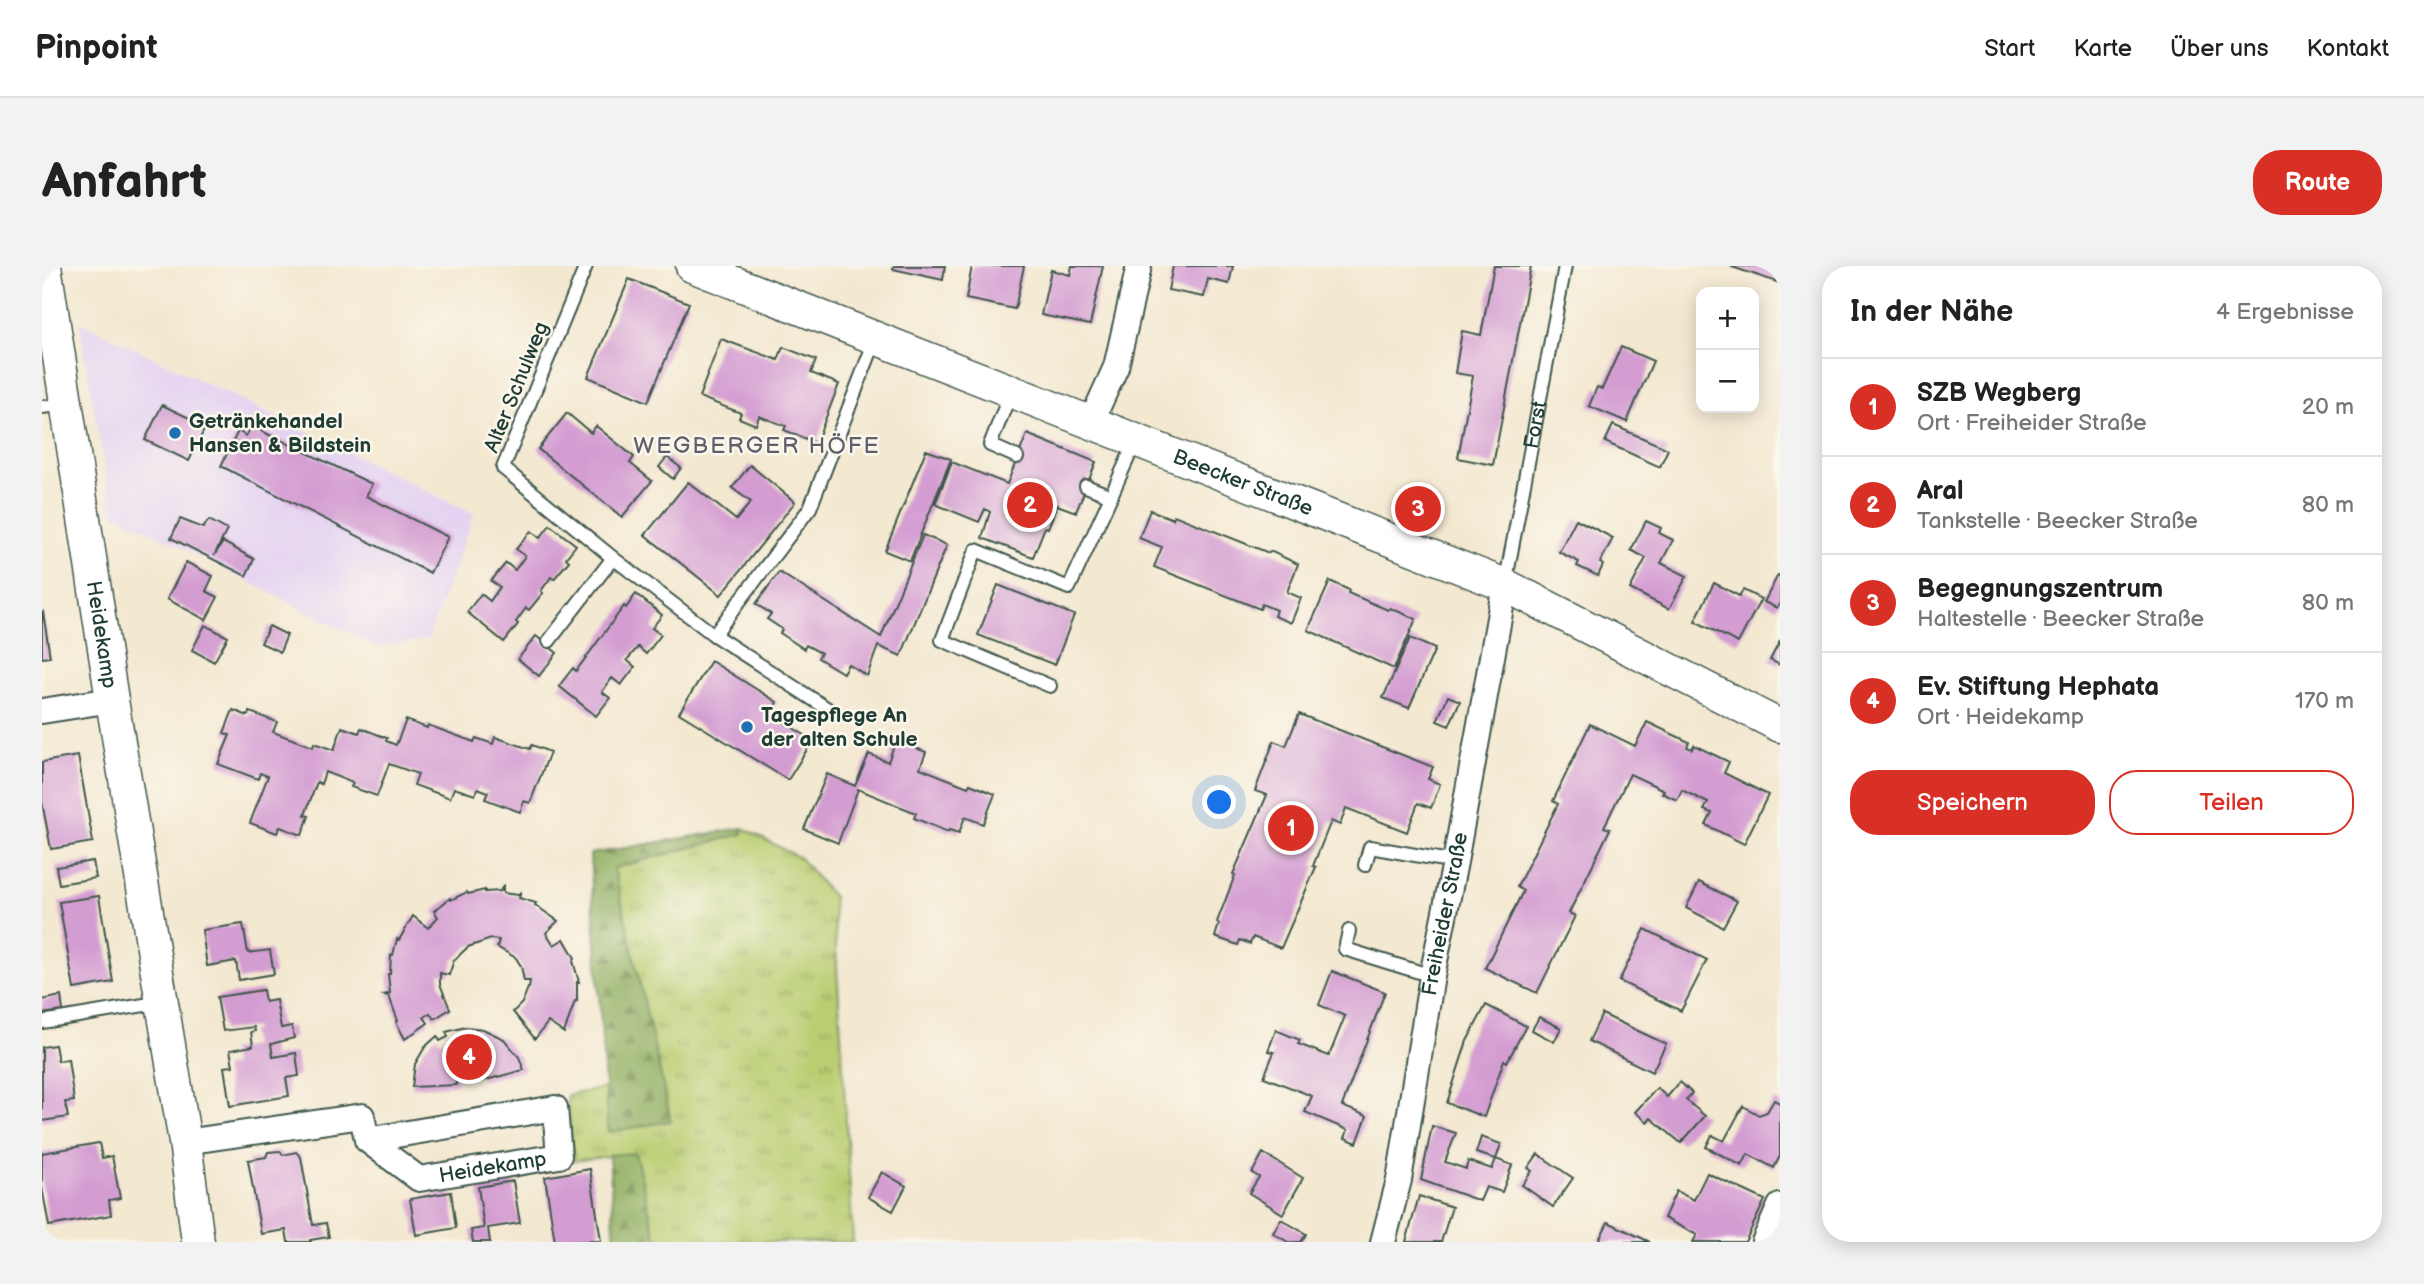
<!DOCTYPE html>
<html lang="de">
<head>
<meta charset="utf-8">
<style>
	:root { --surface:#fff; --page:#f2f2f2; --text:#222; --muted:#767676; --line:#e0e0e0; --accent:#d93025 }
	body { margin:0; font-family:"Balsamiq Sans",sans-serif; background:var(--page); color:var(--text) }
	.controls { position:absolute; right:21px; top:21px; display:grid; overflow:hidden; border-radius:14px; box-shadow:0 4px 18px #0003 }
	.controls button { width:63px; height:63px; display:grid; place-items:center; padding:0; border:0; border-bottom:2px solid var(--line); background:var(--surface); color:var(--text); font:35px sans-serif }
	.you { position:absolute; left:1178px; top:537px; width:24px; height:24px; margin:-18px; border:5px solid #fff; border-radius:50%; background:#1a73e8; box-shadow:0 0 0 10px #1a73e833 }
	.badge { display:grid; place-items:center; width:46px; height:46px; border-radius:50%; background:var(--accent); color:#fff; font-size:23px; font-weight:700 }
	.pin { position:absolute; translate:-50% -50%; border:4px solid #fff; box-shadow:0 2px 7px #0006 }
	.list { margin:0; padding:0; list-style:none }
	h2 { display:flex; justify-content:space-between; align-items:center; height:91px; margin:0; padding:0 28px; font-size:30px }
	h2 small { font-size:23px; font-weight:400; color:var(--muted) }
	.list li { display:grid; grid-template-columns:46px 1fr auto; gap:21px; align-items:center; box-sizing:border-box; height:98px; padding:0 28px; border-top:2px solid var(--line) }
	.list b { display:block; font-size:26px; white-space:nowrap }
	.list p { margin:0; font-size:23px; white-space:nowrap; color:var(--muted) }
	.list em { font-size:23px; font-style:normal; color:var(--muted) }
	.actions { display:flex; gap:14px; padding:21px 28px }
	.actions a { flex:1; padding:16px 0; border:2px solid var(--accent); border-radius:28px; text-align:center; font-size:24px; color:var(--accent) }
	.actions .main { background:var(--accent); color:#fff }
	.map { position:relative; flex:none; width:1738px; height:976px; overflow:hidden; border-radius:28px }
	header { display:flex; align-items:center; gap:42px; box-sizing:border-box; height:98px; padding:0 35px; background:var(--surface); border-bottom:2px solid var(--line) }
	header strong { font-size:33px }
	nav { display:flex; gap:38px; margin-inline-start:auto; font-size:24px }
	.intro { display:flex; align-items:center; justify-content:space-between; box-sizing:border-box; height:168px; padding:0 42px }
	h1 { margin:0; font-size:49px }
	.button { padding:18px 32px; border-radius:28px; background:var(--accent); color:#fff; font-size:24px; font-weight:700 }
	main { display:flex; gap:42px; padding:0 42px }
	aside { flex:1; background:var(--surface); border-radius:28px; box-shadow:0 4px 18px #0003 }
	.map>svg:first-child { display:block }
</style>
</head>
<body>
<header>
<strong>Pinpoint</strong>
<nav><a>Start</a><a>Karte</a><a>Über uns</a><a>Kontakt</a></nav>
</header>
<div class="intro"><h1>Anfahrt</h1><a class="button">Route</a></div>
<main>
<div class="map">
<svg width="1738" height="976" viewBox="0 0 1738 976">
	<defs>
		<pattern id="grass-tufts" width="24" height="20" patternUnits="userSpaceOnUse" patternTransform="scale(1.75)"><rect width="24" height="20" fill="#bacd71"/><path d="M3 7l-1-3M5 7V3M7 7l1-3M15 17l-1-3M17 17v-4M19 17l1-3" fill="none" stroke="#97a85e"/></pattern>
		<pattern id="forest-firs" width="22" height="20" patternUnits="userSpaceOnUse" patternTransform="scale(1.75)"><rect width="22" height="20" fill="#93b063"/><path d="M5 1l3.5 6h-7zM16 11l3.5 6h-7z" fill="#779052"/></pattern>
	</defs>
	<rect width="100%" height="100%" fill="#fbf7ec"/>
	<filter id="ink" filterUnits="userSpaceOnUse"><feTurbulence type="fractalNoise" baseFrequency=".0143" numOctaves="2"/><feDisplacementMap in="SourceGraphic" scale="14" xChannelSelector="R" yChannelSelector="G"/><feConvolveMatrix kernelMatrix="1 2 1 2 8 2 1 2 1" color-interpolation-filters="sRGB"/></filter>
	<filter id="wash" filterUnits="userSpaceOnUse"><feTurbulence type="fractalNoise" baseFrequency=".00686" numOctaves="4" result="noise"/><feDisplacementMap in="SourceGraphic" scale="28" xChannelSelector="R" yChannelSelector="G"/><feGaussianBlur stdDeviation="1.57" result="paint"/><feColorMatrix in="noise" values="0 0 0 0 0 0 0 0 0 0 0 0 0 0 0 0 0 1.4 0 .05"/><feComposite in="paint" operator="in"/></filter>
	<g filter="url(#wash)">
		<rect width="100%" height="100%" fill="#f3e8d0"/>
		<path fill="#e4d3f2" d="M37,55L432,248L386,373L335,381L70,246Z"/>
		<path fill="url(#grass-tufts)" stroke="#6c8552" stroke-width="2" d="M701,562L758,592L791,631L811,976H615L593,887L532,895L525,829L564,822L548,588Z"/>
		<path fill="url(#forest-firs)" stroke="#59764c" stroke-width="2" d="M701,562V568L572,602L629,855L566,866L548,588Z
			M593,887L615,976H573L567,889Z"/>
		<g id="blocks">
			<path fill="#d49dd2" d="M852,0H903L901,14L851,3Z
				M930,0H982L973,43L924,33Z
				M1030,0H1061L1048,59L999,49L1009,4L1028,9Z
				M1131,0H1191L1187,18L1166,13L1162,31L1126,24Z
				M1452,0H1489L1451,199L1416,192L1431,110L1413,107L1420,65L1439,69Z
				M1690,0H1738V17L1690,1Z
				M587,13L647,37L606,136L546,111Z
				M679,73L736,94L741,81L774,94L769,107L797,118L774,177L742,164L744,160L717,150L714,159L697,152L699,147L657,131Z
				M1579,81L1611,95L1585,156L1547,140L1555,121L1560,123Z
				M120,139L164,160L147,195L103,174Z
				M525,147L549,167L554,160L592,191L588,197L610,215L580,251L496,183Z
				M1571,159L1626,183L1618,201L1563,176Z
				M209,160L330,218L324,230L406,271L388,307L179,200L196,165L204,170Z
				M985,168L1054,196L1034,246L1015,239L1006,262L1003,261L991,291L940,272L948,246L943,243L937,256L893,238L910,196L965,218Z
				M884,184L909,193L868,295L843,285Z
				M625,191L639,202L631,213L617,201Z
				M708,199L753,236L679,329L603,269L646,216L694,254L709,236L690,222Z
				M1108,244L1131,253L1132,249L1227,287L1228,285L1256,298L1245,326L1259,332L1249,357L1232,350L1234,344L1220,338L1218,343L1112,301L1120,281L1097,272Z
				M138,253L161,262L167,254L185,264L172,290L181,276L212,293L204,310L129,272Z
				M1534,253L1571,272L1558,297L1561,299L1556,310L1535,300L1537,296L1517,286Z
				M1604,255L1619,262L1617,267L1631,274L1619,297L1645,310L1627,343L1588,323L1604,292L1589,284Z
				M508,259L534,279L524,292L527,295L512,313L509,311L499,325L501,327L487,344L484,342L474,356L476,358L462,376L425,346L439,328L448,335L458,321L449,315L464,297L473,304L483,290L474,283L489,265L498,272Z
				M881,269L905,279L859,390L836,380L825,410L806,398L801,407L776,392L779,387L764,379L762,383L738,367L740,363L725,353L729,348L714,338L737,306L839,371Z
				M144,296L171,310L164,325L176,331L164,354L125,333Z
				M1736,309L1738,310V336L1735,342L1722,336Z
				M1288,315L1307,324L1306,327L1346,344L1348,342L1374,353L1352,403L1266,364Z
				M1672,317L1697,330L1701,324L1719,333L1696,377L1653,355Z
				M956,319L1032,349L1013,399L936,369Z
				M594,328L620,349L610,362L619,369L604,388L596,381L585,394L593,401L579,419L570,412L560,426L568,432L554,450L517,420L531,402L534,405L582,340L584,342Z
				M1,346L8,391L0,392V347Z
				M163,359L186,371L172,396L150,384Z
				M227,360L245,369L238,386L219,377Z
				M494,370L515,387L497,410L476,393Z
				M1368,372L1393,383L1367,442L1341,432Z
				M1738,375V399L1728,394Z
				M669,395L735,436L728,448L771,474L746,514L637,447Z
				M1406,430L1418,435L1407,460L1395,455Z
				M191,444L206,450L208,446L235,456L231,466L271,481L272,477L292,484L300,461L317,467L319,462L345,472L344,475L354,479L364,454L385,462L386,459L432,476L434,472L451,478L453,471L488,483L490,479L508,486L488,537L482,535L478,546L443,533L446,526L436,522L433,529L412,522L408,532L372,519L376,508L347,498L335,530L309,521L311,517L283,506L279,518L275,516L263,549L267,550L260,569L238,561L235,567L208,557L226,510L218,507L216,513L176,498L188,469L182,467Z
				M1257,448L1391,501L1386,513L1398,518L1389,542L1376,537L1365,566L1304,542L1298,559L1289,555L1271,600L1274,601L1239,682L1211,671L1208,678L1198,674L1196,679L1173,671L1177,658L1175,656L1193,609L1191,608L1225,529L1213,525L1232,475L1244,480Z
				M1605,456L1647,476L1645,481L1650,483L1652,479L1687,496L1682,507L1726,529L1702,578L1664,559L1670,547L1662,544L1666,537L1640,524L1635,534L1620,527L1622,524L1588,508L1562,561L1568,563L1527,647L1533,650L1495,727L1443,702L1481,625L1475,621L1516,538L1511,535L1548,458L1593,480Z
				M854,474L884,486L878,502L926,521L928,518L953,528L941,558L923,551L917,567L907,564L906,566L872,552L874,547L816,523L796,577L762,563L785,508L813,520L827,488L846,496Z
				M36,490L51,576L9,583L0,536V496Z
				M51,595L54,612L17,618L14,601Z
				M1657,616L1695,635L1681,661L1644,642Z
				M461,620V627L476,629L479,625L477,632L494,637L493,639L516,655L504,667L512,679L522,673L533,692L531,695L537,716H535V735H533L522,767L506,756L493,773L471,746L480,737L486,722H487L488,715H482L479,700L474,692L455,681L457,674L449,673L426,681L412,694L407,709L398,707V718L408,743L392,753L388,747L382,751L386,757L363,773L354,756L356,755L347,730L342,729L348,727L346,708H348L349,689H351L355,673L357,674L371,650L386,662L396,651L392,645L408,632L409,634L425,626L426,628L443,624V626L458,625Z
				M57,630L71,716L32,723L17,636Z
				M201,658L206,687L228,684L232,708L197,714L194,695L165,700L160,664Z
				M1603,663L1665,694L1639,745L1577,715Z
				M1290,705L1343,726L1300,840L1325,850L1315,877L1303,872L1306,864L1263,846L1270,830L1222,811L1232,786L1226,785L1234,764L1258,774L1256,778L1287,790L1303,750L1277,739Z
				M221,724L223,736L234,734L239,762L250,760L252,772L229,778L231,791L254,787L257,810L244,812L247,830L188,840L182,801L191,800L188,784L211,780L209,766L213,765L212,761L181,765L175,731Z
				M19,730L21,745L0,748V734Z
				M1444,739L1484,760L1465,796L1462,794L1442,851L1405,837L1425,775Z
				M1560,748L1624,778L1610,806L1547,775Z
				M1497,751L1519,762L1512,776L1490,764Z
				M424,761L441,763L462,773L477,791L482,804L440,815L436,807L429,803L421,805L420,803L417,804L419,807L415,812L414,819L370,821L373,798L383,781L395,770L398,775L406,771L404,766Z
				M13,779L16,795L26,793L32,835L23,836L26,851L0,855V781Z
				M1638,816L1650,827L1644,834L1663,850L1639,877L1609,852L1605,856L1593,846L1615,822L1625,831Z
				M1732,834L1738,837V890L1732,902L1706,888L1700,900L1664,881L1670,869L1682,875L1701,840L1717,849L1725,846Z
				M1390,860L1414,867L1403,896L1424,903L1426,895L1450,903L1454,893L1470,899L1460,926L1444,921L1438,935L1379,914Z
				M1439,871L1459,878L1454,893L1434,887Z
				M57,877L60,892L70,890L78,932L67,934L69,949L7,960L0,921V887Z
				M238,885L241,889L254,886L259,891L271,959L284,957L287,971L268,974L269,976H246L244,964L219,968L206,894L224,891L226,886Z
				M1221,887L1261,912L1241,948L1207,927L1217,911L1210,907Z
				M1496,888L1531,912L1511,941L1480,919L1490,905L1486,902Z
				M548,903L559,975L513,976L503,911Z
				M840,906L864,920L851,945L826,931Z
				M1665,907L1723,934L1703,976H1651L1655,969L1622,952L1634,925L1652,934Z
				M471,915L478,957L446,962L448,976H431L429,964L442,962L436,921Z
				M409,926L414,962L374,969L368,933Z
				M1377,930L1410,941L1399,976H1364Z
				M1239,953L1264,968L1259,976H1246L1231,967Z
				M1566,956L1608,976H1556Z"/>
		</g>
	</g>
	<g filter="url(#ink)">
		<use href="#blocks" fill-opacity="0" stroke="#3f574b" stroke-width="2"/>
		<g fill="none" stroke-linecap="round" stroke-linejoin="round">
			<defs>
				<g id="service">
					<path d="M544,0L461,202L571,292L672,369L792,447"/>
					<path d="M969,126L948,179L975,191"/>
					<path d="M0,141L25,138"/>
					<path d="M1044,220L1069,230L1094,174"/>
					<path id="s1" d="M1463,319L1523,0"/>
					<path d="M672,369L768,242L834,72"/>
					<path d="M507,375L571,292"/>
					<path d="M1008,420L900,374L934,284L1027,322L1069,230"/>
					<path d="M1323,599L1328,581L1413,596"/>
					<path d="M1307,665L1303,683L1390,710"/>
					<path d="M0,756L120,736"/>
				</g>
				<g id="minor">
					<path d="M1049,156L1074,101L1097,0"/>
					<path d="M0,445L70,434"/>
					<path id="s2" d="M143,876L320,850L325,874L377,913L517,890L513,842L325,874"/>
					<path id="s3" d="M1341,976L1357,914L1390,710L1413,596L1463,319"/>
					<path d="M1722,976L1738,940"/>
				</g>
				<g id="tertiary">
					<path id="s4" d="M3,0L70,434L143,876L156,976"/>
					<path id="s5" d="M650,0L1463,319L1738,460"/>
				</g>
			</defs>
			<use href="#service" stroke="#3f574b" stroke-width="16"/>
			<use href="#minor" stroke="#3f574b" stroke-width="28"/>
			<use href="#tertiary" stroke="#3f574b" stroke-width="35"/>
			<use href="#service" stroke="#fff" stroke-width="12"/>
			<use href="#minor" stroke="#fff" stroke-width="24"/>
			<use href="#tertiary" stroke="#fff" stroke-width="32"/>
		</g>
	</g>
	<g fill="#1f6fb2" stroke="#fbf7ec" stroke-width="2.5">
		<circle cx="133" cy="167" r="7"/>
		<circle cx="705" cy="461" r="7"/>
	</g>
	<g text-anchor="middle" stroke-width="5" stroke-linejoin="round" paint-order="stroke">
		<g font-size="21" fill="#1f3d34" stroke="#fbf7ec">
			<text transform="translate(474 121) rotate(-68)" y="7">Alter Schulweg</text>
			<text dy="7" stroke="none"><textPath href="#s1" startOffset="163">Forst</textPath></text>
			<text dy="7" stroke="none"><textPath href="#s5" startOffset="592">Beecker Straße</textPath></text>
			<text dy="7" stroke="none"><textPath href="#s4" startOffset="373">Heidekamp</textPath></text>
			<text dy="7" stroke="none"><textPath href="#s3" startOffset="334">Freiheider Straße</textPath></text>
			<text dy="7" stroke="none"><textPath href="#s2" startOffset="343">Heidekamp</textPath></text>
		</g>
		<g font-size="21" font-weight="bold" fill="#1f3d34" stroke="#fbf7ec" text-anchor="start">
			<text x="147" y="162">Getränkehandel<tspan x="147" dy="24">Hansen &amp; Bildstein</tspan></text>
			<text x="719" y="456">Tagespflege An<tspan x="719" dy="24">der alten Schule</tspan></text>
		</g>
		<g font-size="23" letter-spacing="2" fill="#5e5f6b" stroke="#fbf7ec">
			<text x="715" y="187">WEGBERGER HÖFE</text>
		</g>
	</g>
</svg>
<div class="controls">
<button>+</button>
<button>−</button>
</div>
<div class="you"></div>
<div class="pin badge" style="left:1249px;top:562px">1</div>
<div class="pin badge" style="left:988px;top:239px">2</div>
<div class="pin badge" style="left:1376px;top:243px">3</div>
<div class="pin badge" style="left:427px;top:791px">4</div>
</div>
<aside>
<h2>In der Nähe<small>4 Ergebnisse</small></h2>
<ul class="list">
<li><span class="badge">1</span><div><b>SZB Wegberg</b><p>Ort · Freiheider Straße</p></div><em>20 m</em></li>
<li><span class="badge">2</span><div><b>Aral</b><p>Tankstelle · Beecker Straße</p></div><em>80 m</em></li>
<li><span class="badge">3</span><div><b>Begegnungszentrum</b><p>Haltestelle · Beecker Straße</p></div><em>80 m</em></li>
<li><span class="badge">4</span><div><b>Ev. Stiftung Hephata</b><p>Ort · Heidekamp</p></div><em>170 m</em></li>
</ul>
<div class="actions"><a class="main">Speichern</a><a>Teilen</a></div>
</aside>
</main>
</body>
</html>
